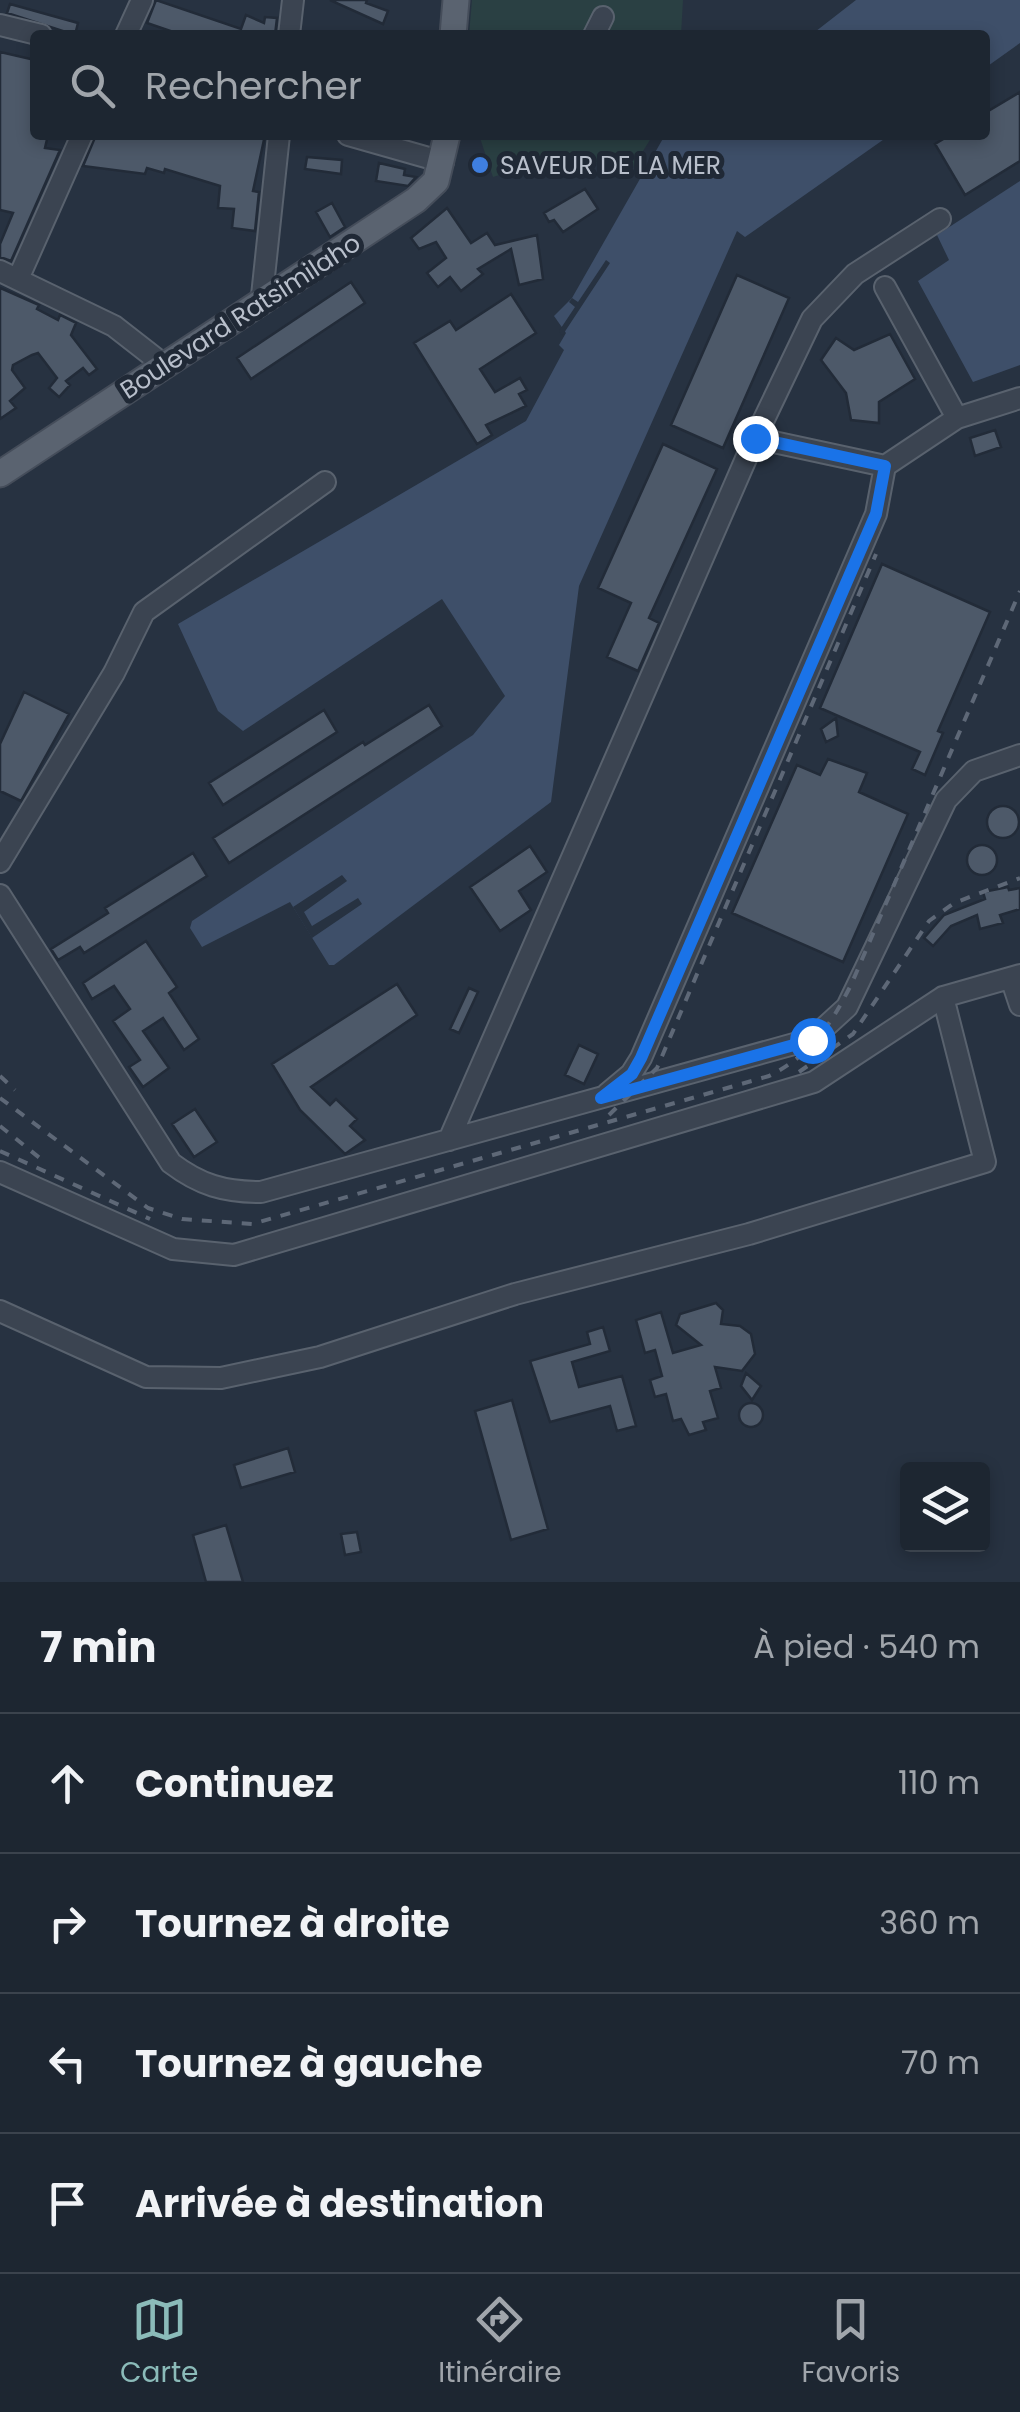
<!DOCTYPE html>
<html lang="fr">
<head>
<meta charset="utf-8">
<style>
	:root { --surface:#1d2631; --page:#252e39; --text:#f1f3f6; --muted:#a0a5ab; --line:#3b434d; --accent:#8bbbb9 }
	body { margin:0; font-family:Poppins,sans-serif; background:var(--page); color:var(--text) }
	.controls { position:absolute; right:30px; bottom:30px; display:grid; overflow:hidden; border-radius:10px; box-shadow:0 5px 15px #0003 }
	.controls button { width:90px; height:90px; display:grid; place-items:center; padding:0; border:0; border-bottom:2px solid var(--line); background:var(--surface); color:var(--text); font:50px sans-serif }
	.stop { position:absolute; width:30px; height:30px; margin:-22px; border:8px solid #1a73e8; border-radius:50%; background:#fff }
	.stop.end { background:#1a73e8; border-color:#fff; box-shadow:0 2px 10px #0008 }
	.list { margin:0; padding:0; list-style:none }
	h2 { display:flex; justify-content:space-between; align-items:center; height:130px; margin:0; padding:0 40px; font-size:42px }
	h2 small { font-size:32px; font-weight:400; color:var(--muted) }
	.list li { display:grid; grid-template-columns:65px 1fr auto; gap:30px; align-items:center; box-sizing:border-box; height:140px; padding:0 40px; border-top:2px solid var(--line) }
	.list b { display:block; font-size:38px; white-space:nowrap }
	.list em { font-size:32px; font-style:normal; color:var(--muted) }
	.icon { flex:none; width:55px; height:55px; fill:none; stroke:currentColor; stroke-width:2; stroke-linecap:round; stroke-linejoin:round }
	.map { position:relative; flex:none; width:1020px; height:1582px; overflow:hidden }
	.search { position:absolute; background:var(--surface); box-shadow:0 5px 15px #0003; left:30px; right:30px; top:30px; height:110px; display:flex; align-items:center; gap:25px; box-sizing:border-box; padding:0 35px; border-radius:10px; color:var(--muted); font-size:38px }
	.sheet { height:690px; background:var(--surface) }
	nav { display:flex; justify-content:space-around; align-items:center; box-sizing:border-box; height:140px; border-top:2px solid var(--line); background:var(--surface); font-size:28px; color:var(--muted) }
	nav a { display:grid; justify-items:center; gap:5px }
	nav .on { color:var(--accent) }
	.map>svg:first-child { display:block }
</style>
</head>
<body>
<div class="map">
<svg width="1020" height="1582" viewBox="0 0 1020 1582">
	<rect width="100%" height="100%" fill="#273241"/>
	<path fill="#2a4043" d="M472,0H683L681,35H469Z
		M479,135H653L628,175L569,153L493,177Z"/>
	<path fill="#3e4f69" d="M856,0H1020V43L985,68V35H811Z
		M665,135H890L745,237L737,231L579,586L551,802L334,965H329L290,902L202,947L190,928L192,921L473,735L505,696L442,599L243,731L218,711L178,624L526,421L564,350L559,345L566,333L554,316L572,298Z
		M1020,181V365L973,382L918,281L949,260L937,235Z"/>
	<path fill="#273241" d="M606,260L610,263L562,336L559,331L575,307L569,302L572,298L578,302Z
		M342,875L347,881L304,912L312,926L358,898L362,904L312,938L293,907Z"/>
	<path fill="#4d5969" stroke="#222b38" stroke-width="2.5" d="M156,0L241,29L246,15L264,23L265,17L277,18L275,35H182L147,23Z
		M330,0H367L366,3L388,11L383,24Z
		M10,4L78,23L75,35L7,13Z
		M0,52L35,60V135H48L45,148L60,150L11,261L0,257V244L13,213L0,210Z
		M1020,92V161L965,195L935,144L950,135H985V113Z
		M96,135H265L253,191L259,192L255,231L232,228L234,209L218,208L220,186L165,169L164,173L147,168L145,174L83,166Z
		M307,157L342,160L341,174L305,169Z
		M379,163L405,169L404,175L416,177L408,186L376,181Z
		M585,189L598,209L563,232L554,220L549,222L544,213Z
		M332,203L345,227L330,237L316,212Z
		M447,208L471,243L487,233L495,245L537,235L543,279L519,285L511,249L478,269L483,274L461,291L450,277L438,287L427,273L446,258L436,242L419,249L411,238Z
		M737,275L789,298L723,448L671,425Z
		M351,282L365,303L251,379L237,358Z
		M0,288L39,305L37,309L58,320L60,315L76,323L71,335L97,369L89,375L83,368L66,381L70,385L59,397L49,388L57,378L38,353L32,355L13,365L12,370L25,388L10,401L16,408L0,419Z
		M511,294L536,333L480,369L495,392L520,378L527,390L519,394L526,406L486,425L492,435L477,444L414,343L450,321L456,330Z
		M890,334L915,379L879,402V423L851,420L846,393L821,360L836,338L854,350Z
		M995,430L1001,447L975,456L970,438Z
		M663,444L717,469L649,618L659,623L638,671L607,657L631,603L598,588Z
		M882,564L990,612L938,731L943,733L925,775L912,769L920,752L820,708Z
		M24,692L69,714L21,801L0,791V744Z
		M429,705L442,726L229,863L213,838L363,742L365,745Z
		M324,710L337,732L223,805L209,783Z
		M836,718L838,736L826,742L821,729Z
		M828,759L867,773L859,792L908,814L843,962L732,913L797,765L820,775Z
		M987 822a16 16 0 1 1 32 0a16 16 0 1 1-32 0Z
		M967 860a15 15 0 1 1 30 0a15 15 0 1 1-30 0Z
		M530,846L547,872L519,891L531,910L500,931L470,887Z
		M193,853L207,876L84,953L80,947L58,960L51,949L108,913L105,908Z
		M1008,887L1009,890L1020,888V909L1000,915L1003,923L980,929L977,915L951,926L933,946L924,938L944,915L985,899L983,892Z
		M146,941L177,987L169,993L199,1039L184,1050L163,1018L143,1031L169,1068L143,1087L129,1067L140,1060L113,1021L130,1009L114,986L92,999L83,983Z
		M397,984L417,1015L311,1087L330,1105L336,1099L357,1119L350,1126L365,1140L345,1154L300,1110L272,1064Z
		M469,988L478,992L459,1033L450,1029Z
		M579,1045L598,1054L584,1084L565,1075Z
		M195,1109L217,1142L194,1157L172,1124Z
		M716,1303L723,1310L721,1324L740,1326L751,1334L755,1354L742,1371L715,1367L721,1388L710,1391L718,1418L703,1422L706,1430L689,1435L681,1419L673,1421L666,1394L655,1397L650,1380L662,1376L655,1350L645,1353L636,1320L661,1312L673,1353L701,1345L676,1325L680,1314Z
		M603,1327L610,1351L572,1362L579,1387L622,1376L636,1426L617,1431L610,1406L550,1422L530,1361L590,1344L587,1332Z
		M746,1373L761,1386L752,1400L741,1386Z
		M512,1400L548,1529L511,1540L475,1411Z
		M739 1415a12 12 0 1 1 24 0a12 12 0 1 1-24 0Z
		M288,1448L295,1472L241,1488L234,1465Z
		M226,1525L243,1582H206L193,1535Z
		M357,1532L361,1552L345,1555L341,1534Z"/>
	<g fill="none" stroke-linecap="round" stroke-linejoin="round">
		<defs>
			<path id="minor" d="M0,25L41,35
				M126,35L142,0
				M289,35L293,0
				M594,35L603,17
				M348,135L443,162
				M0,271L114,326L164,365
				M18,279L82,135
				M885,287L957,418
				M261,305L279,135
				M755,438L885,466L957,418L1020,398
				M0,862L114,673L144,612L325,482
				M0,895L171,1163C200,1185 224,1192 261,1192L812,1039L847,1007L946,800L974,771L1020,755
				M1011,978L1020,1005
				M607,1094L631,1074L641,1058L876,514L885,466
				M449,1140L755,438L812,319L855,274L940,219
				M0,1172L173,1249L234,1255L814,1082L943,997L1020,975
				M0,1311L146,1377L221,1378L320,1357L515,1294L749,1234L985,1162L943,997"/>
			<path id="major" d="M453,35L456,0
				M0,474L416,200L436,181L447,135"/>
		</defs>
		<use href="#minor" stroke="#59626e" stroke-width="24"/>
		<use href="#major" stroke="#454d5a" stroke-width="29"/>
		<use href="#minor" stroke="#3b4451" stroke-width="20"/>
		<use href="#major" stroke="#5a6370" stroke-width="25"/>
		<path stroke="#5e6877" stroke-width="4" stroke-dasharray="10 10" stroke-linecap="butt" d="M799,1072L853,1034L929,921L954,903L1020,878
			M0,1076L15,1090
			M0,1098L148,1208L182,1219L252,1224L769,1076C811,1055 830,1026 851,985L1020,591
			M609,1115L657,1068L876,554
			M0,1126L41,1159
			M0,1151L150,1219"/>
	</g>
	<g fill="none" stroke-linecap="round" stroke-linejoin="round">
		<path stroke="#1a73e8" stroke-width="12" d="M755,438L885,466L876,514L641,1058L632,1074L601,1098L812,1040"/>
	</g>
	<circle fill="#3f7fe0" stroke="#202936" stroke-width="4" cx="480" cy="165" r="10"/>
	<g text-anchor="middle" stroke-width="10" stroke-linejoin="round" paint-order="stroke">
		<g font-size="25" fill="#b8bfcb" stroke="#202936" text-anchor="start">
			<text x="500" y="174">SAVEUR DE LA MER</text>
		</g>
		<g font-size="25" fill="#b8bfcb" stroke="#202936">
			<text transform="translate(240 316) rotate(-33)" y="9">Boulevard Ratsimilaho</text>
		</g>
	</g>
</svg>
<div class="controls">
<button><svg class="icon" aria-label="layers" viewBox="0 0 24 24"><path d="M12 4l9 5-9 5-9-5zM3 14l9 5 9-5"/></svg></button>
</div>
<div class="stop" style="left:812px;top:1040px"></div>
<div class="stop end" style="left:755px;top:438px"></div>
<div class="search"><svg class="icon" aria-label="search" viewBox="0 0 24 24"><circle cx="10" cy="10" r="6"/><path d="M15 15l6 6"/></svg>Rechercher</div>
</div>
<section class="sheet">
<h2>7 min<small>À pied · 540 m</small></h2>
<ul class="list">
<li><svg class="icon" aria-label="ahead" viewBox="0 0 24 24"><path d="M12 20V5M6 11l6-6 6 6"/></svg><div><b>Continuez</b></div><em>110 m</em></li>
<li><svg class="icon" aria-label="right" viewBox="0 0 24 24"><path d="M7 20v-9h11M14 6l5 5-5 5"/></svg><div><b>Tournez à droite</b></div><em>360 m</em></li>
<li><svg class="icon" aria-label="left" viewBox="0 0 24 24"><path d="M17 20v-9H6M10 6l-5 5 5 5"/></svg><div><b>Tournez à gauche</b></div><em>70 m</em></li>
<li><svg class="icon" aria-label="arrive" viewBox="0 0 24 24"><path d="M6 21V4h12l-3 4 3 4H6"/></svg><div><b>Arrivée à destination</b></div></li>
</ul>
</section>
<nav>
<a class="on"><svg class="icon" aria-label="map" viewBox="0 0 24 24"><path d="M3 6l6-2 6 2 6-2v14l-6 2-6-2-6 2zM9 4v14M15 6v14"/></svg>Carte</a>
<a><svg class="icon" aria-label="directions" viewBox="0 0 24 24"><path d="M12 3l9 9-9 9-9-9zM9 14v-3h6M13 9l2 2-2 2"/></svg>Itinéraire</a>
<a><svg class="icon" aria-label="saved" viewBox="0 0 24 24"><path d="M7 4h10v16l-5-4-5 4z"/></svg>Favoris</a>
</nav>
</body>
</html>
